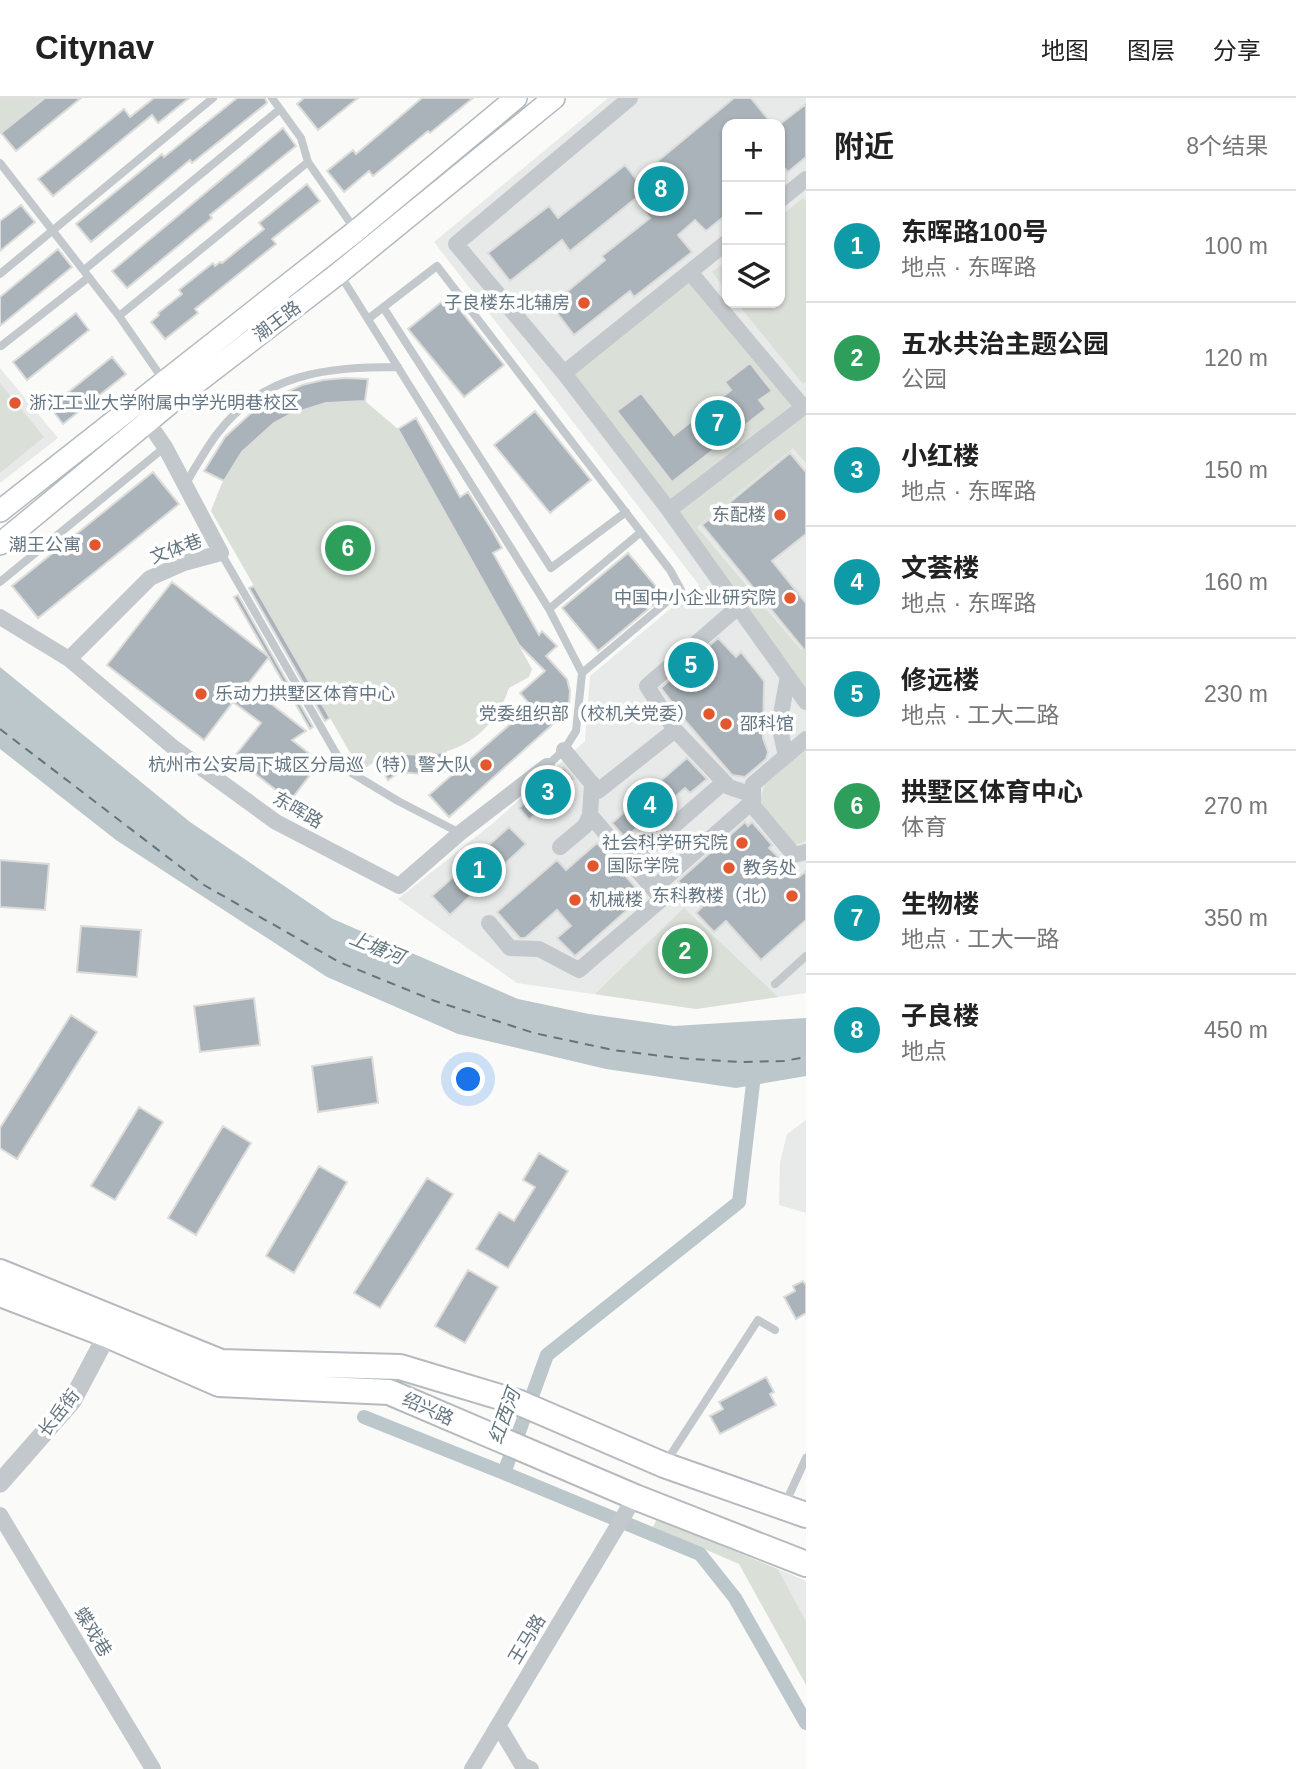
<!DOCTYPE html>
<html lang="zh">
<head>
<meta charset="utf-8">
<style>
	:root { --surface:#fff; --page:#f2f2f2; --text:#222; --muted:#767676; --line:#e0e0e0; --accent:#e4572e }
	body { margin:0; font-family:Helvetica,"Noto Sans SC",sans-serif; background:var(--page); color:var(--text) }
	.controls { position:absolute; right:21px; top:21px; display:grid; overflow:hidden; border-radius:14px; box-shadow:0 2px 5px #0004 }
	.controls button { width:63px; height:63px; display:grid; place-items:center; padding:0; border:0; border-bottom:2px solid var(--line); background:var(--surface); color:var(--text); font:35px sans-serif }
	.you { position:absolute; left:469px; top:982px; width:24px; height:24px; margin:-18px; border:5px solid #fff; border-radius:50%; background:#1a73e8; box-shadow:0 0 0 10px #1a73e833 }
	.badge { display:grid; place-items:center; width:46px; height:46px; border-radius:50%; background:var(--accent); color:#fff; font-size:23px; font-weight:700 }
	.pin { position:absolute; translate:-50% -50%; border:4px solid #fff; box-shadow:0 2px 7px #0006 }
	.list { margin:0; padding:0; list-style:none }
	h2 { display:flex; justify-content:space-between; align-items:center; height:91px; margin:0; padding:0 28px; font-size:30px }
	h2 small { font-size:23px; font-weight:400; color:var(--muted) }
	.list li { display:grid; grid-template-columns:46px 1fr auto; gap:21px; align-items:center; box-sizing:border-box; height:112px; padding:0 28px; border-top:2px solid var(--line) }
	.list b { display:block; font-size:26px; white-space:nowrap }
	.list p { margin:0; font-size:23px; white-space:nowrap; color:var(--muted) }
	.list em { font-size:23px; font-style:normal; color:var(--muted) }
	.icon { flex:none; width:38px; height:38px; fill:none; stroke:currentColor; stroke-width:2; stroke-linecap:round; stroke-linejoin:round }
	.map { position:relative; flex:none; width:806px; height:1671px; overflow:hidden }
	header { display:flex; align-items:center; gap:42px; box-sizing:border-box; height:98px; padding:0 35px; background:var(--surface); border-bottom:2px solid var(--line) }
	header strong { font-size:33px }
	nav { display:flex; gap:38px; margin-inline-start:auto; font-size:24px }
	main { display:flex }
	aside { flex:1; background:var(--surface) }
	.map>svg:first-child { display:block }
</style>
</head>
<body>
<header>
<strong>Citynav</strong>
<nav><a>地图</a><a>图层</a><a>分享</a></nav>
</header>
<main>
<div class="map">
<svg width="806" height="1671" viewBox="0 0 806 1671">
	<rect width="100%" height="100%" fill="#fafaf8"/>
	<path fill="#e8e9e9" fill-rule="evenodd" d="M608,0H806V895L696,911L517,885L398,801L492,726L585,643L590,578L699,487L434,144ZM727,26H780V205H727Z
		M0,270L58,340L0,385Z
		M806,1022V1115L779,1107L780,1064L787,1036Z
		M778,1471L806,1483V1523Z"/>
	<path fill="#dadfd7" d="M0,0H43L0,36Z
		M803,100L806,103V284L803,286L737,205H780V119Z
		M727,162V193L712,174Z
		M690,174L806,307V365L793,350L697,429L801,552L806,549V604L564,275Z
		M0,285L44,339L0,375Z
		M365,303L398,331L532,571L529,579L509,590C497,626 469,653 430,656C420,657 399,654 392,655C383,657 371,667 363,671L349,653L211,413C217,398 222,382 231,369C253,336 288,311 327,305C339,303 352,303 365,303Z
		M806,652V743L795,747L759,706L765,686Z
		M684,810L778,899L696,911L595,896Z
		M657,1421L778,1471L806,1523V1587L739,1466L653,1429Z"/>
	<path fill="#bbc7cb" d="M0,569L190,724L333,821L518,901L589,916L674,928L806,920V978L736,990L606,971L458,936L327,879L116,742L0,651Z"/>
	<g fill="none" stroke-linecap="round" stroke-linejoin="round">
		<path stroke="#bbc7cb" stroke-width="14" d="M755,969L739,1104L547,1257L504,1375L700,1456L735,1500L806,1625
			M364,1319L504,1375"/>
		<path stroke="#60757c" stroke-width="2" stroke-dasharray="9 7" stroke-linecap="butt" d="M0,631L204,787L339,864L435,903L534,935L613,952L678,960L740,964L784,963L806,959"/>
	</g>
	<path fill="#aab3b9" stroke="#dcdcda" stroke-width="2" d="M45,0H81L16,53L1,35Z
		M154,0H189L158,25L152,17L53,98L38,81L124,11L130,19Z
		M237,0H265L267,5L192,65L190,62L91,144L76,126L162,56L164,59Z
		M304,0H358L318,32L297,6Z
		M422,0H473L430,35L428,33L373,78L369,73L344,94L327,73L353,52L356,56Z
		M734,0H751L772,26H727V116L706,133L695,122L678,137L692,154L634,199L630,193L574,237L551,207L605,162L602,158L650,120L635,101L570,153L562,142L510,183L488,155L549,108L558,120L625,67L636,81Z
		M806,6V59L788,74L780,64V26Z
		M283,30L296,48L210,117L212,120L127,190L112,173Z
		M307,86L320,103L272,141L276,146L195,211L198,215L165,241L151,224L159,217L158,215L182,196L179,192L213,165L215,168L220,164L222,165L264,131L259,125Z
		M21,107L35,124L0,153V123Z
		M58,151L72,169L0,228V199Z
		M449,198L504,267L464,299L408,231Z
		M76,215L89,232L27,282L13,264Z
		M112,259L126,276L63,326L50,309Z
		M750,265L772,293L759,302L766,311L672,384L617,313L641,295L674,337L731,292L725,284Z
		M345,280L368,281L365,303L326,305L291,316L274,325L242,354L224,383L204,373L225,339L262,305L302,287L323,282Z
		M535,313L591,382L550,415L494,347Z
		M416,320L460,399L468,394L492,432L502,450L493,455L539,537L542,533L557,548L546,558L567,581L570,593L569,606L562,618L449,719L429,697L531,608L520,595L545,573L519,547L398,331Z
		M790,355L806,374V436L772,463L806,505V554L702,427Z
		M153,374L179,406L38,520L12,488Z
		M628,455L664,498L598,553L562,510Z
		M172,484L269,559L247,587L306,633L292,642L320,664L290,703L234,659L261,625L233,604L204,642L107,567Z
		M254,488L330,620L325,623L249,490Z
		M238,497L313,629L310,631L234,499Z
		M718,540L736,559L741,554L764,583L763,640L768,654L766,661L745,679L732,677L677,613L678,612L661,590Z
		M446,654L453,673L421,676L400,674L388,682L377,664L392,655L419,657Z
		M687,660L707,681L690,695L685,690L652,718L657,724L646,734L640,727L625,740L612,725Z
		M564,669L574,681L529,722L519,710Z
		M745,724L748,728L752,724L772,747L769,750L799,779L806,773V822L761,862L726,823L714,834L696,815L702,809L678,783Z
		M509,729L526,746L450,817L432,798Z
		M597,745L643,798L575,858L557,840L571,828L557,812L525,840H520L497,814L557,762L566,772Z
		M0,762L49,766L45,812L0,809Z
		M81,828L141,832L137,879L77,874Z
		M254,900L260,947L200,954L194,908Z
		M71,917L97,934L17,1061L0,1050V1030Z
		M372,959L378,1005L318,1014L312,968Z
		M139,1009L163,1024L115,1102L91,1088Z
		M223,1028L251,1045L196,1137L168,1120Z
		M539,1055L568,1073L508,1170L476,1151L499,1114L514,1123L535,1089L523,1082Z
		M319,1068L347,1084L294,1175L266,1158Z
		M427,1080L453,1096L380,1210L354,1195Z
		M468,1172L498,1189L465,1245L435,1228Z
		M803,1183L806,1187V1215L796,1221L784,1199L795,1193L793,1188Z
		M766,1279L774,1294L770,1296L776,1307L720,1336L710,1318L723,1311L719,1304Z"/>
	<g fill="none" stroke-linecap="round" stroke-linejoin="round">
		<defs>
			<path id="secondary" d="M0,413L356,133L516,0
				M0,446L174,302L339,175L554,0"/>
			<path id="primary" d="M0,1174L221,1264L400,1269L520,1305L664,1367L806,1417
				M0,1196L107,1237L219,1286L389,1294L635,1399L806,1466"/>
		</defs>
		<use href="#secondary" stroke="#b3babf" stroke-width="24"/>
		<use href="#primary" stroke="#b5babe" stroke-width="28"/>
		<path stroke="#c3c8cc" stroke-width="8" d="M272,0L301,40L308,64L356,133
			M0,65L119,218L164,283
			M84,172L280,11
			M339,175L549,511L582,575L576,633L564,652L547,668
			M0,176L213,0
			M383,209L551,470L626,414
			M119,218L308,64
			M368,221L437,168L670,472L681,492L582,575
			M1,248L89,179
			M185,387C195,370 205,352 217,336C263,275 327,269 398,269
			M221,455L345,671L398,703L460,735
			M0,484L165,349
			M549,511L641,434
			M775,886L806,858
			M666,1364L758,1222L775,1232
			M785,1406L806,1360"/>
		<path stroke="#c3c8cc" stroke-width="16" d="M630,0L456,146L564,275L669,412L806,604
			M780,102L806,81
			M690,174L803,309
			M564,275L727,144
			M669,412L806,307
			M0,519L69,561L174,650L276,724L399,788L460,735L547,668
			M69,561L150,480L184,465L221,455L165,349L154,333L144,327
			M675,632L647,588L738,509
			M806,641L753,686V708L794,757L806,754
			M564,652L598,693L675,632L729,689L753,697
			M786,658L779,627L788,578
			M560,749L585,728L590,717
			M631,765L724,684
			M653,791L753,703
			M489,825L510,850L539,851L579,872L662,801L590,717L592,685
			M0,1417L153,1671
			M498,1627L522,1667L531,1671
			M472,1671L635,1399"/>
		<path stroke="#c3c8cc" stroke-width="19" d="M0,1385L72,1303L107,1237"/>
		<use href="#secondary" stroke="#fff" stroke-width="21"/>
		<use href="#primary" stroke="#fff" stroke-width="24"/>
	</g>
	<g fill="#e4572e" stroke="#fff" stroke-width="2.5">
		<circle cx="584" cy="205" r="7"/>
		<circle cx="15" cy="305" r="7"/>
		<circle cx="780" cy="417" r="7"/>
		<circle cx="95" cy="447" r="7"/>
		<circle cx="790" cy="500" r="7"/>
		<circle cx="201" cy="596" r="7"/>
		<circle cx="709" cy="616" r="7"/>
		<circle cx="726" cy="626" r="7"/>
		<circle cx="486" cy="667" r="7"/>
		<circle cx="742" cy="745" r="7"/>
		<circle cx="593" cy="768" r="7"/>
		<circle cx="729" cy="770" r="7"/>
		<circle cx="792" cy="798" r="7"/>
		<circle cx="575" cy="802" r="7"/>
	</g>
	<g text-anchor="middle" stroke-width="7" stroke-linejoin="round" paint-order="stroke">
		<g font-size="18" fill="#657683" stroke="#fff" text-anchor="end">
			<text x="570" y="211">子良楼东北辅房</text>
			<text x="29" y="311" text-anchor="start">浙江工业大学附属中学光明巷校区</text>
			<text x="766" y="423">东配楼</text>
			<text x="81" y="453">潮王公寓</text>
			<text x="776" y="506">中国中小企业研究院</text>
			<text x="215" y="602" text-anchor="start">乐动力拱墅区体育中心</text>
			<text x="695" y="622">党委组织部（校机关党委）</text>
			<text x="740" y="632" text-anchor="start">邵科馆</text>
			<text x="472" y="673">杭州市公安局下城区分局巡（特）警大队</text>
			<text x="728" y="751">社会科学研究院</text>
			<text x="607" y="774" text-anchor="start">国际学院</text>
			<text x="743" y="776" text-anchor="start">教务处</text>
			<text x="778" y="804">东科教楼（北）</text>
			<text x="589" y="808" text-anchor="start">机械楼</text>
		</g>
		<g font-size="18" fill="#657683" stroke="#fff">
			<text transform="translate(277 223) rotate(-37)" y="6">潮王路</text>
			<text transform="translate(176 451) rotate(-20)" y="6">文体巷</text>
			<text transform="translate(298 712) rotate(30)" y="6">东晖路</text>
			<text transform="translate(428 1311) rotate(24)" y="6">绍兴路</text>
			<text transform="translate(59 1315) rotate(-52)" y="6">长岳街</text>
			<text transform="translate(93 1534) rotate(59)" y="6">蝶戏巷</text>
			<text transform="translate(527 1541) rotate(-59)" y="6">王马路</text>
		</g>
		<g font-size="19" font-style="italic" fill="#60757c" stroke="#fff">
			<text transform="translate(377 849) rotate(22)" y="7">上塘河</text>
			<text transform="translate(504 1318) rotate(-70)" y="7">红西河</text>
		</g>
	</g>
</svg>
<div class="controls">
<button>+</button>
<button>−</button>
<button><svg class="icon" aria-label="layers" viewBox="0 0 24 24"><path d="M12 4l9 5-9 5-9-5zM3 14l9 5 9-5"/></svg></button>
</div>
<div class="you"></div>
<div class="pin badge" style="left:479px;top:772px;background:#0f9aa8">1</div>
<div class="pin badge" style="left:685px;top:853px;background:#2e9e5b">2</div>
<div class="pin badge" style="left:548px;top:694px;background:#0f9aa8">3</div>
<div class="pin badge" style="left:650px;top:707px;background:#0f9aa8">4</div>
<div class="pin badge" style="left:691px;top:567px;background:#0f9aa8">5</div>
<div class="pin badge" style="left:348px;top:450px;background:#2e9e5b">6</div>
<div class="pin badge" style="left:718px;top:325px;background:#0f9aa8">7</div>
<div class="pin badge" style="left:661px;top:91px;background:#0f9aa8">8</div>
</div>
<aside>
<h2>附近<small>8个结果</small></h2>
<ul class="list">
<li><span class="badge" style="background:#0f9aa8">1</span><div><b>东晖路100号</b><p>地点 · 东晖路</p></div><em>100 m</em></li>
<li><span class="badge" style="background:#2e9e5b">2</span><div><b>五水共治主题公园</b><p>公园</p></div><em>120 m</em></li>
<li><span class="badge" style="background:#0f9aa8">3</span><div><b>小红楼</b><p>地点 · 东晖路</p></div><em>150 m</em></li>
<li><span class="badge" style="background:#0f9aa8">4</span><div><b>文荟楼</b><p>地点 · 东晖路</p></div><em>160 m</em></li>
<li><span class="badge" style="background:#0f9aa8">5</span><div><b>修远楼</b><p>地点 · 工大二路</p></div><em>230 m</em></li>
<li><span class="badge" style="background:#2e9e5b">6</span><div><b>拱墅区体育中心</b><p>体育</p></div><em>270 m</em></li>
<li><span class="badge" style="background:#0f9aa8">7</span><div><b>生物楼</b><p>地点 · 工大一路</p></div><em>350 m</em></li>
<li><span class="badge" style="background:#0f9aa8">8</span><div><b>子良楼</b><p>地点</p></div><em>450 m</em></li>
</ul>
</aside>
</main>
</body>
</html>
